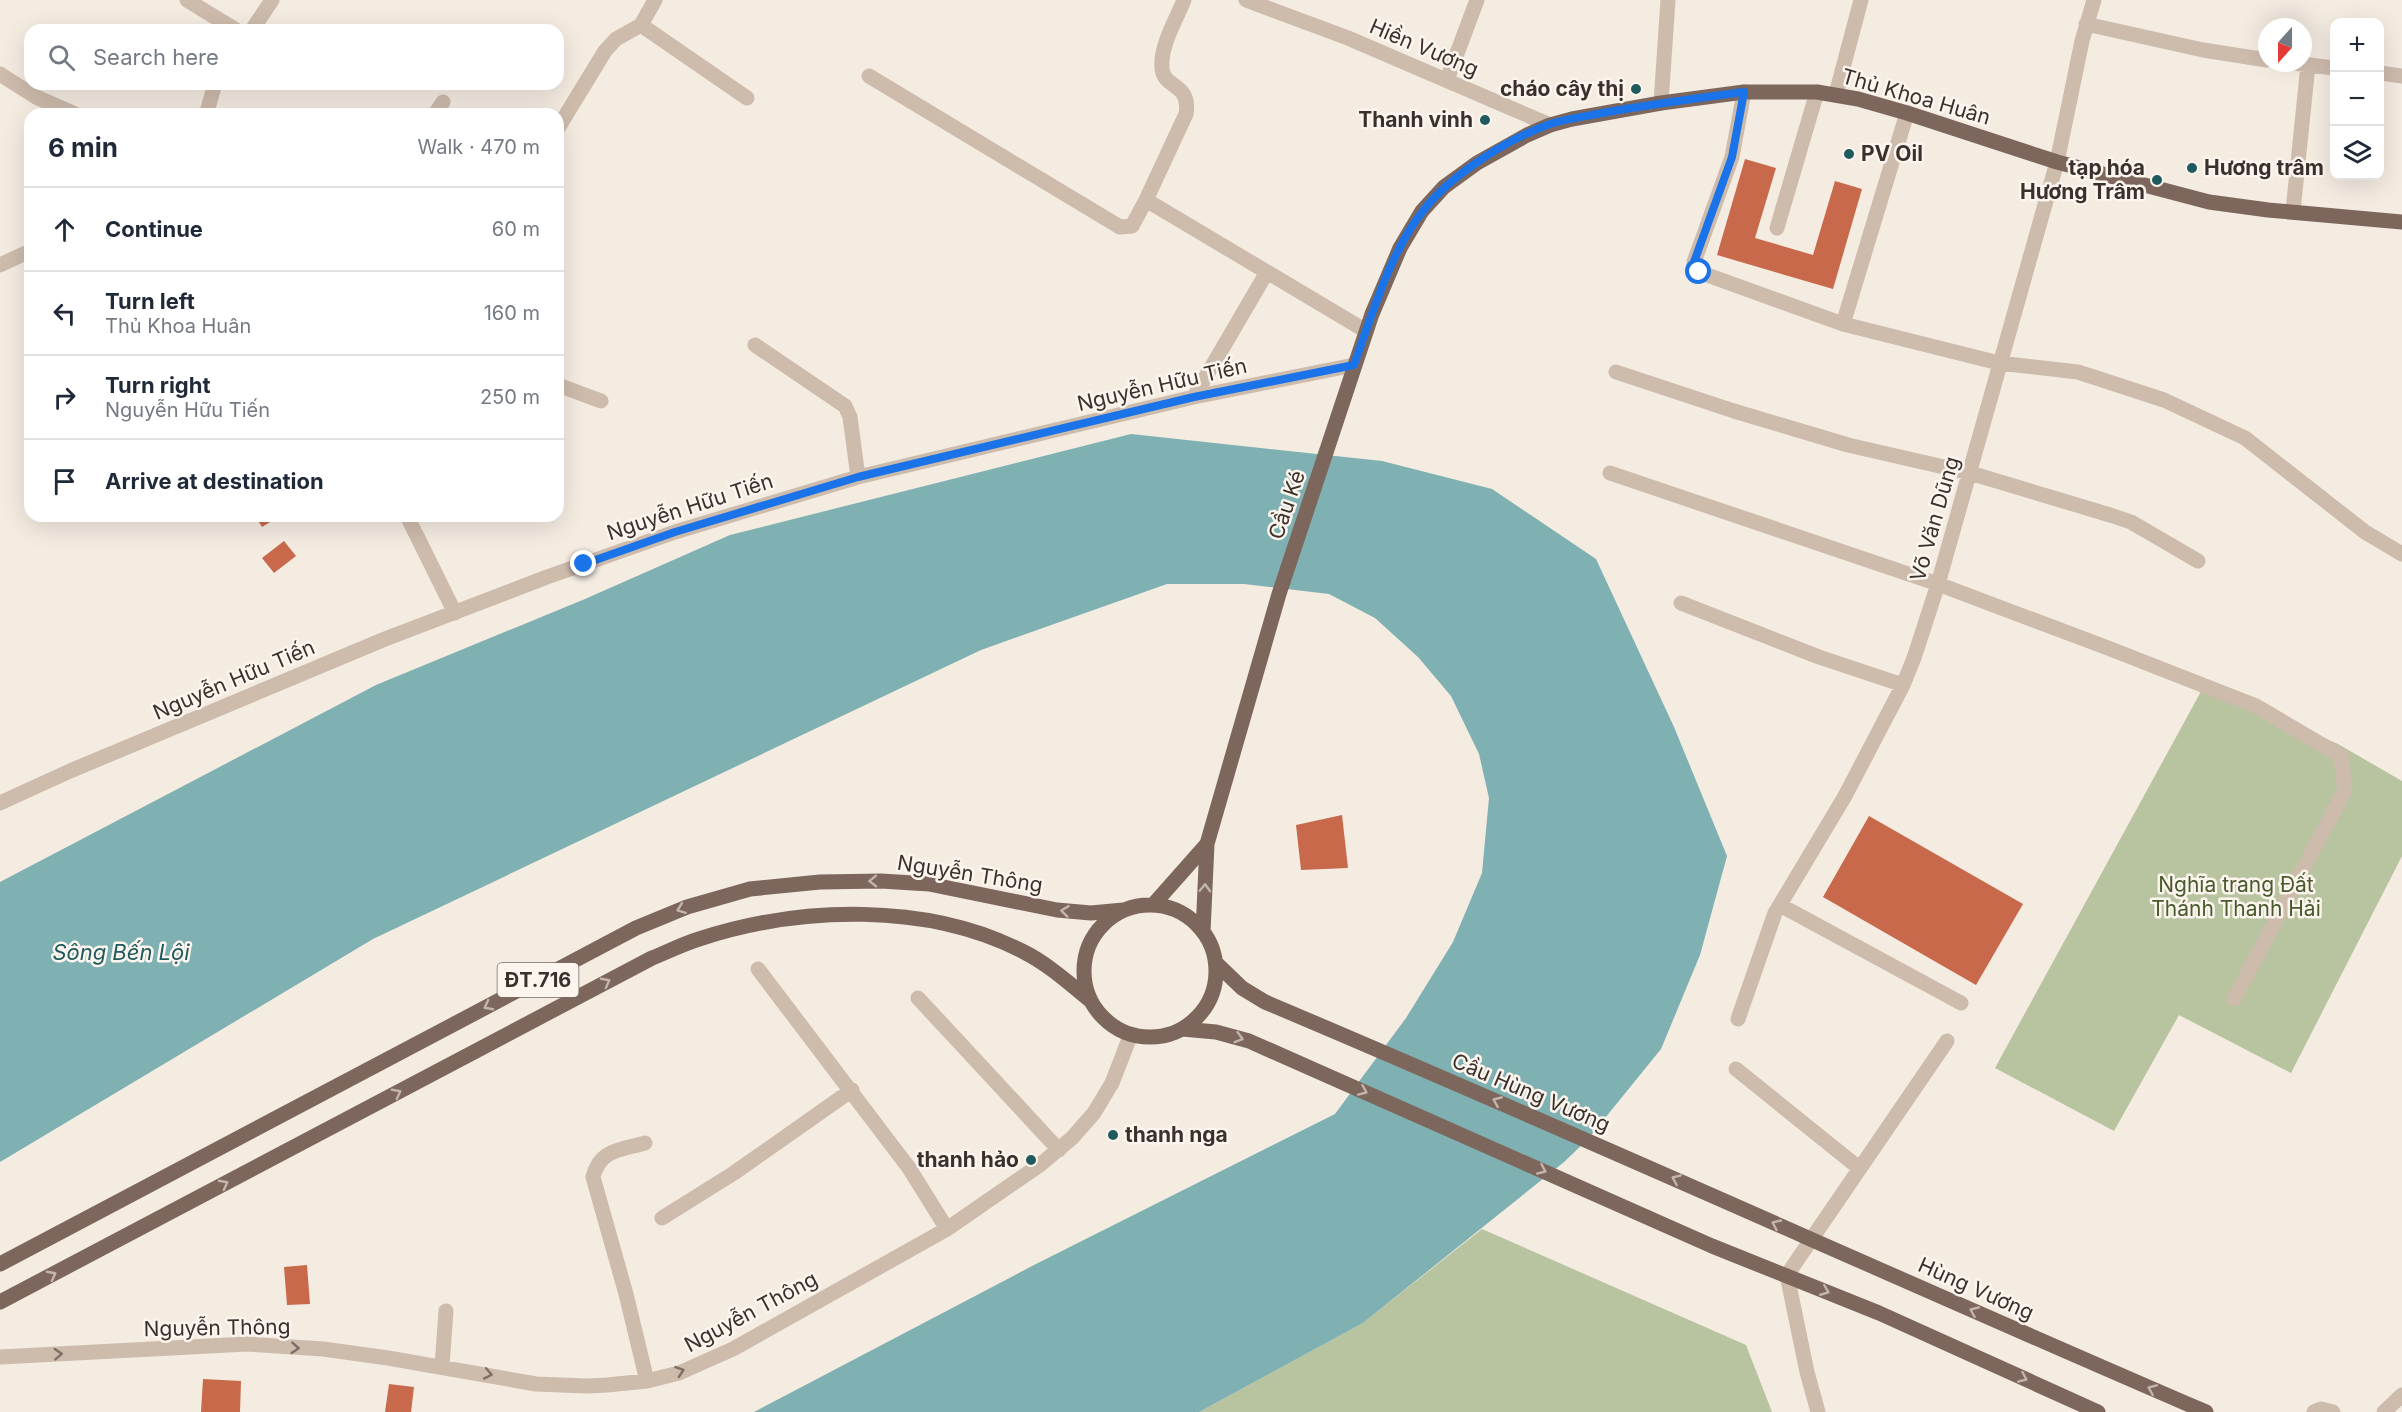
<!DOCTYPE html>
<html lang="en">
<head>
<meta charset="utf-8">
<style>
	:root { --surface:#fff; --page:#f2f2f3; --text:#1f2937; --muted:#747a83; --line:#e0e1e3 }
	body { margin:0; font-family:Inter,sans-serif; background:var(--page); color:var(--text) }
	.controls { position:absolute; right:18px; top:18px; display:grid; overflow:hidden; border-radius:12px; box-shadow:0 6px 24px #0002 }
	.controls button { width:54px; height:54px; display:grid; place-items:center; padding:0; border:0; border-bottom:2px solid var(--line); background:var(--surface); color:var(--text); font:30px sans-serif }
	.compass { position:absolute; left:2258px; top:18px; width:54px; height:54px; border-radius:50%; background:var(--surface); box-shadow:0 6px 24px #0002; rotate:201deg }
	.stop { position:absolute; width:18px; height:18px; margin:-14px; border:4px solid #1a73e8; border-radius:50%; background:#fff }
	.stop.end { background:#1a73e8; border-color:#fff; box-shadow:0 2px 6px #0008 }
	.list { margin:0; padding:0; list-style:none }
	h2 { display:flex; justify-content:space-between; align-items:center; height:78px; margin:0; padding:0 24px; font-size:26px }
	h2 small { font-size:20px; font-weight:400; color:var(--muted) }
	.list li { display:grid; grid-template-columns:39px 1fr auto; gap:18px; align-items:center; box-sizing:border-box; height:84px; padding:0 24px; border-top:2px solid var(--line) }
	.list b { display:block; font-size:22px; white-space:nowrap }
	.list p { margin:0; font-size:20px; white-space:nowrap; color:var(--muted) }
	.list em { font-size:20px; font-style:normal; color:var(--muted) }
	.icon { flex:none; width:33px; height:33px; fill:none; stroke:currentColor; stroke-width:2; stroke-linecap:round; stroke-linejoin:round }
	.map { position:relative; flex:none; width:2402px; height:1412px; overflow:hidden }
	.search { position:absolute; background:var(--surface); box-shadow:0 6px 24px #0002; left:24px; top:24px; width:540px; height:66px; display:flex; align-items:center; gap:15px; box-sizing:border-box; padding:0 21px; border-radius:18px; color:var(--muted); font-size:22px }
	.panel { position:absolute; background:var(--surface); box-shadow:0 6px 24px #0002; left:24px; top:108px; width:540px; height:414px; border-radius:18px }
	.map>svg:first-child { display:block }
</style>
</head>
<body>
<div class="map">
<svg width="2402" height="1412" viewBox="0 0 2402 1412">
	<rect width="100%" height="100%" fill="#f4ebe1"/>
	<path fill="#b8c4a0" d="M2204,686L2338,744L2402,781V856L2291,1073L2179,1015L2114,1131L1995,1068Z
		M1482,1229L1746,1345L1772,1412H1199L1363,1323Z"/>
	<path fill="#7fb0b2" d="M1131,434L1382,461L1492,489L1596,559L1674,727L1727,856L1700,955L1661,1049L1588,1139L1564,1162L1363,1323L1199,1412H754L1034,1265L1335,1114L1406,1018L1453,942L1482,873L1489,798L1479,754L1451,696L1418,657L1375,618L1329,594L1244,584H1167L981,650L373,939L0,1162V882L376,685L585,599L730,535Z"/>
	<path fill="#c8694b" d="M1745,159L1776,168L1755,238L1813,255L1835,181L1862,189L1833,289L1717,255Z
		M255,516H280L262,527Z
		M284,541L296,556L274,573L262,558Z
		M1342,815L1348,868L1301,870L1296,825Z
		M1869,816L2023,904L1976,985L1823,897Z
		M307,1265L310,1304L287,1305L284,1267Z
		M203,1379L241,1381L240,1412H201Z
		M389,1384L414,1387L411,1412H385Z"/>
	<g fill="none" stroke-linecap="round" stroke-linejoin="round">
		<path stroke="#cdbbac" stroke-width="15" d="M187,0L236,30
			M1246,0L1348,38L1550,125
			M2086,24L2203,50L2267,60
			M641,25L747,98
			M252,30L272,0
			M2294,63L2334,68
			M2380,73L2402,76
			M0,74L36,97L75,114
			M869,76L1120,227L1132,226L1146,200L1366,331
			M1447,80L1477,0
			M1744,92L1732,157L1694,262L1695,270L1699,272L1843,324L1999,363L2078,372L2164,400L2245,438L2365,532L2402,554
			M1836,94L1861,0
			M1661,103L1668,0
			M209,114L208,108L215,84
			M435,114L443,102
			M558,128L605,51L616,39L641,25L655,0
			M1146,200L1186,114C1191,82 1163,89 1162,68C1160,46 1176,20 1184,0
			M2293,211L2308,65
			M1777,228L1817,92
			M0,265L30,251
			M1843,324L1907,113
			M755,345L845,406L850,417L858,477
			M1616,372L1734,411L1848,445L1970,473L2110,515L2131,522L2198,561
			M558,385L601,401
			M1194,397L1267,272
			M1610,473L1938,584L2108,648L2256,706L2341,756L2345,790L2234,999
			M407,516L455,613
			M1681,603L1819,657L1903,685
			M0,803L70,771L385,639L547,577L675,532L858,477L1194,397L1354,365
			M1780,905L1961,1003
			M758,969L909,1168L947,1229
			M918,998L1059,1150
			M1738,1019L1775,913L1845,796L1903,685L1914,658L1938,584L2057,162L2082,41L2094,0
			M1736,1069L1859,1168
			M645,1143C621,1150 600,1149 593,1177L626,1294L647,1381
			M662,1218L734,1173L852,1090
			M0,1357L247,1344L323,1349L388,1358L536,1384L587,1386L607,1385L647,1381L679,1373L733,1349L947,1229L1041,1164L1072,1138L1094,1113L1112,1083L1131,1034
			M442,1366L446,1311
			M1818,1412L1807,1372L1787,1275L1947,1041
			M2314,1412L2321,1409L2333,1412
			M2384,1412L2402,1395"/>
		<path stroke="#7d675c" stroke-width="15" d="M1153,905L1207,844
			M1084 971a66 66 0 1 1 132 0a66 66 0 1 1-132 0Z
			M1203,932L1207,844L1279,594L1372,314L1400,248L1422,211L1444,187L1477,163L1527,135L1550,125L1572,119L1661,103L1744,92H1817L1858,99L1907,113L2057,162L2209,202L2268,210L2402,222
			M1216,963L1242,988L1265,1002C1581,1135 1892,1277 2206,1412
			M1182,1029L1216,1032L1249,1041L1712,1246L1879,1313L2098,1412
			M0,1264L636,928L687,907L750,889L820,882L881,881L929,884L1057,910L1091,913L1123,910
			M0,1302L652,958C667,952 683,944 699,939C800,906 928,902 1024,952C1048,964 1070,984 1091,1001"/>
	</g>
	<defs><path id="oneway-chevron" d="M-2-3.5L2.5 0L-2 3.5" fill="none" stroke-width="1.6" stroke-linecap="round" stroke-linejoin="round" transform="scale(1.5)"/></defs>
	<g stroke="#c2b5ac">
		<use href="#oneway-chevron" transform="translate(873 881) rotate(179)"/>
		<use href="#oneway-chevron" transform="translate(1205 888) rotate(-88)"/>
		<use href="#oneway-chevron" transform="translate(681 909) rotate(159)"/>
		<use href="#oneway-chevron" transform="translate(1065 911) rotate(-173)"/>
		<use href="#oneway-chevron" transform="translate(606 982) rotate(-28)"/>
		<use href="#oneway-chevron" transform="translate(488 1006) rotate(152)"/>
		<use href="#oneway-chevron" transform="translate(1239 1038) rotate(16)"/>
		<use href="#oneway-chevron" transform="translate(1363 1091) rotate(24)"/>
		<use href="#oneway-chevron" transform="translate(397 1093) rotate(-28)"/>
		<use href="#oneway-chevron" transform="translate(1497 1101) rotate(-157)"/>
		<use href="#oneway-chevron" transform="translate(1542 1170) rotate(24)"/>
		<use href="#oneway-chevron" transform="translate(1676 1179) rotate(-157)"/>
		<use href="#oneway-chevron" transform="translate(224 1184) rotate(-28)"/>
		<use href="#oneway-chevron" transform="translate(1776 1224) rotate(-155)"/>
		<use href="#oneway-chevron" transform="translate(52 1275) rotate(-28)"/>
		<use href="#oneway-chevron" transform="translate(1825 1291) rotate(22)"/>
		<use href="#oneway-chevron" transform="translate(1974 1311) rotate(-156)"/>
		<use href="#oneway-chevron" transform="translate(2023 1378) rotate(24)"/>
		<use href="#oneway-chevron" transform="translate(2152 1389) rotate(-157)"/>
	</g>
	<g stroke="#7d6f65">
		<use href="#oneway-chevron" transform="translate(295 1348) rotate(4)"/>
		<use href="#oneway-chevron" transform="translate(58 1354) rotate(-3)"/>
		<use href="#oneway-chevron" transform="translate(680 1371) rotate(-19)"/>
		<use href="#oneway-chevron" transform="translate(488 1374) rotate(11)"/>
	</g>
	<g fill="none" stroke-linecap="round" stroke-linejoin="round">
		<path stroke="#1a73e8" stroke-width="8" d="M584,564L675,532L858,477L1194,397L1354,365C1371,317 1391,250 1423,211C1450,175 1508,139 1550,124C1569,118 1589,116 1608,112C1653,104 1698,98 1744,92L1732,157L1694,262L1695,270L1699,272"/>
	</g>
	<g fill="#1f5a5e" stroke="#fbf5ee" stroke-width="2">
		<circle cx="1636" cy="89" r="6"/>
		<circle cx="1485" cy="120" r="6"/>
		<circle cx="1849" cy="154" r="6"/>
		<circle cx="2192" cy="168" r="6"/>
		<circle cx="2157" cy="180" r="6"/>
		<circle cx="1113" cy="1135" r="6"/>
		<circle cx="1031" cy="1160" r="6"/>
	</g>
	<g text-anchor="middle" stroke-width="5" stroke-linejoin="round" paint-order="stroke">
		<rect fill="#fbf5ee" stroke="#756b66" stroke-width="1.5" x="497.5" y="963" width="81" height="34" rx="4.5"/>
		<g font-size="20" font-weight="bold" fill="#3b302b">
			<text x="538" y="987">ĐT.716</text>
		</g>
		<g font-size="21" fill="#3b302b" stroke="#fbf5ee">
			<text transform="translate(1424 48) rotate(23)" y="7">Hiền Vương</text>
			<text transform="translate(1916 97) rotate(16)" y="7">Thủ Khoa Huân</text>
			<text transform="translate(1162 385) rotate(-13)" y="7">Nguyễn Hữu Tiến</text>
			<text transform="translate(1287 505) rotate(-71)" y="7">Cầu Ké</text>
			<text transform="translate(690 507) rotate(-18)" y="7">Nguyễn Hữu Tiến</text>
			<text transform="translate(1935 519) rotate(-74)" y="7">Võ Văn Dũng</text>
			<text transform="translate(234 680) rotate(-23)" y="7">Nguyễn Hữu Tiến</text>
			<text transform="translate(970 874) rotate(9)" y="7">Nguyễn Thông</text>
			<text transform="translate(1531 1093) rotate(23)" y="7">Cầu Hùng Vương</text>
			<text transform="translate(1976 1289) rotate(24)" y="7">Hùng Vương</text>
			<text transform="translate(751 1312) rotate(-28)" y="7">Nguyễn Thông</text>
			<text transform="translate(217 1328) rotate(-1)" y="7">Nguyễn Thông</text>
		</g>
		<g font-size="21" font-weight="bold" fill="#3b302b" stroke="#fbf5ee" text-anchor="end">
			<text x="1624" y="96">cháo cây thị</text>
			<text x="1473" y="127">Thanh vinh</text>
			<text x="1861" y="161" text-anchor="start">PV Oil</text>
			<text x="2145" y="175">tạp hóa<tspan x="2145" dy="24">Hương Trâm</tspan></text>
			<text x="2204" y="175" text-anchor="start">Hương trâm</text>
			<text x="1125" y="1142" text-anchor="start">thanh nga</text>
			<text x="1019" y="1167">thanh hảo</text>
		</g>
		<g font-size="21" fill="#4a5a2e" stroke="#fbf5ee">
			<text x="2236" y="892">Nghĩa trang Đất<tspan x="2236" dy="24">Thánh Thanh Hải</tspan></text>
		</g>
		<g font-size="22" font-style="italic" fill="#1f5a5e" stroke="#fbf5ee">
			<text x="121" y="960">Sông Bến Lội</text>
		</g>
	</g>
</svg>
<div class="controls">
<button>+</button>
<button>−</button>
<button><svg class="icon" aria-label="layers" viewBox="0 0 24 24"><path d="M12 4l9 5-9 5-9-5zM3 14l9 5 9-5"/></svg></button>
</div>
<svg class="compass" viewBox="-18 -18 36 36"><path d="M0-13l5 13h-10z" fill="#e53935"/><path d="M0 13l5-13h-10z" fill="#747a83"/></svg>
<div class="stop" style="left:1699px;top:272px"></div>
<div class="stop end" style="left:584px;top:564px"></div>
<div class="search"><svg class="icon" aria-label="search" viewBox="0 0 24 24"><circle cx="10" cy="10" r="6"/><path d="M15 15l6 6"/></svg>Search here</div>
<section class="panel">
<h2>6 min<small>Walk · 470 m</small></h2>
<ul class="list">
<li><svg class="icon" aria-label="ahead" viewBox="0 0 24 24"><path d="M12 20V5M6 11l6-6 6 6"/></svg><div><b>Continue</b></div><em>60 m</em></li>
<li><svg class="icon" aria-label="left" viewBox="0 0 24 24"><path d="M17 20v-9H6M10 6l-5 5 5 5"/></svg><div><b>Turn left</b><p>Thủ Khoa Huân</p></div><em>160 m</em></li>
<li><svg class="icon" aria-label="right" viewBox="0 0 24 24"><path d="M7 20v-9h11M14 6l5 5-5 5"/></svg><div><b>Turn right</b><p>Nguyễn Hữu Tiến</p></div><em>250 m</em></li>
<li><svg class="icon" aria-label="arrive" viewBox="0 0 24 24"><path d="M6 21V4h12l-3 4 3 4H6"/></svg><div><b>Arrive at destination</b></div></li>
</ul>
</section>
</div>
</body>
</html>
